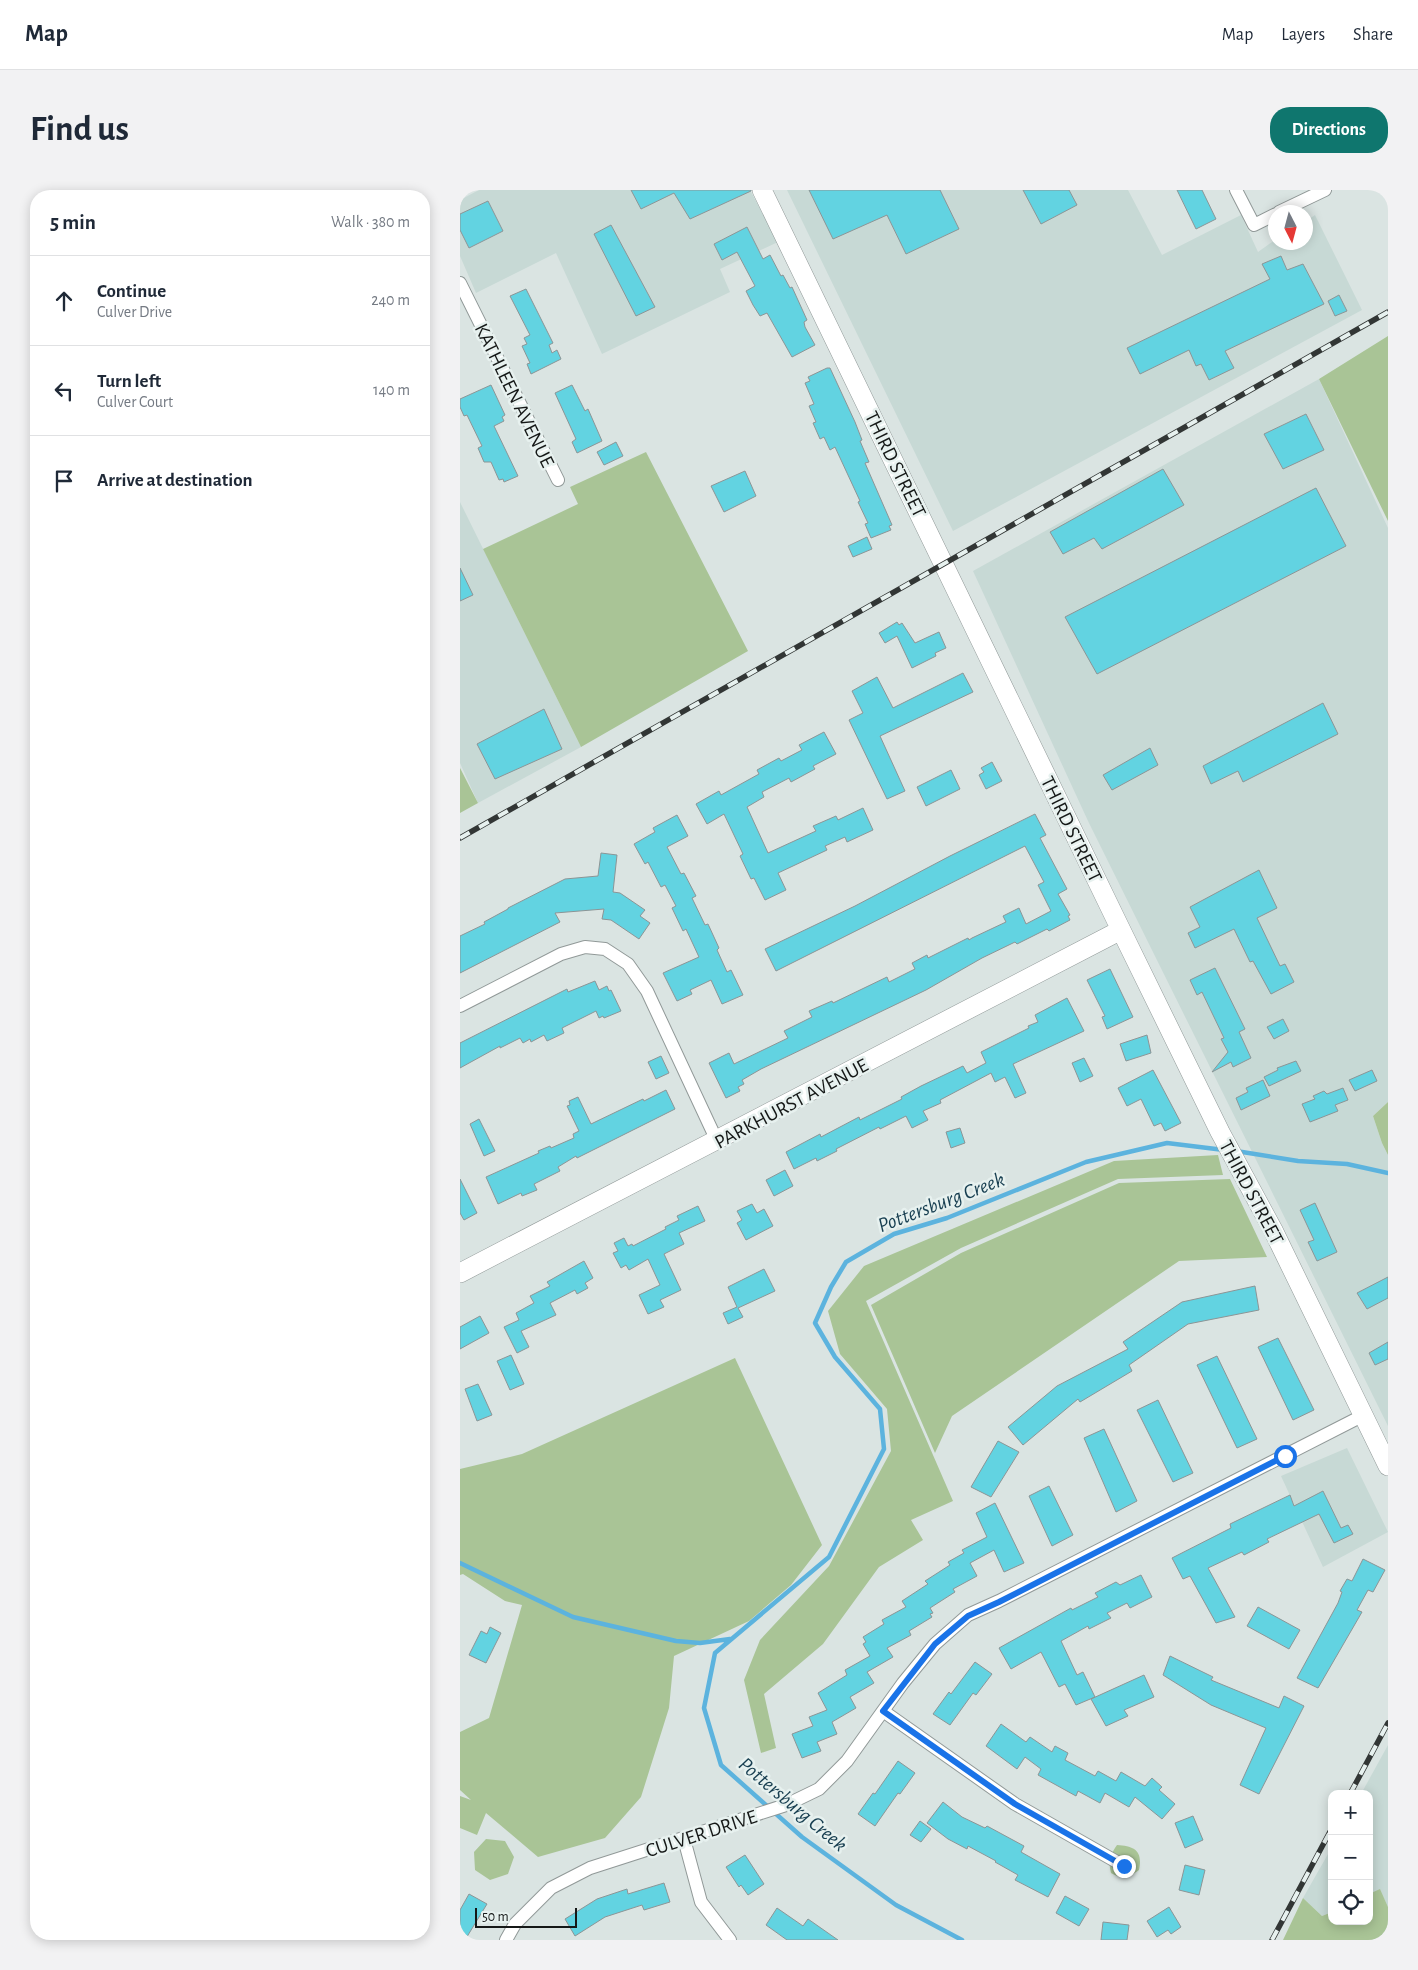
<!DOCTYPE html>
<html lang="en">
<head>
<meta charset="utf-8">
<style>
	:root { --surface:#fff; --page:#f2f2f3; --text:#1f2937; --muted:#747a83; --line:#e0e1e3; --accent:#0f766e }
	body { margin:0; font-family:"Alegreya Sans",sans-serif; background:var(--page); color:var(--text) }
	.controls { position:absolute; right:15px; bottom:15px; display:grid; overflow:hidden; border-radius:10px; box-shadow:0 2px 12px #0003 }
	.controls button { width:45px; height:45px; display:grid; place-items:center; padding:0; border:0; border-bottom:1px solid var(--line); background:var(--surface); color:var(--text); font:25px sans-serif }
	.compass { position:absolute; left:808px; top:15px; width:45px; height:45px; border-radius:50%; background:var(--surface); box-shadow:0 2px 12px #0003; rotate:174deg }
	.scale { position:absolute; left:15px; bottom:12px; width:102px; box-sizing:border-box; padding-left:5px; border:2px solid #151817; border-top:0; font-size:14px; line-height:18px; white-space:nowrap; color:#151817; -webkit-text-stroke:4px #e7f1ef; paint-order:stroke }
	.stop { position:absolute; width:15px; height:15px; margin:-11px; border:4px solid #1a73e8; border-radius:50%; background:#fff }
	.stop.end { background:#1a73e8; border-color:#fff; box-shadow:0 1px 5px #0008 }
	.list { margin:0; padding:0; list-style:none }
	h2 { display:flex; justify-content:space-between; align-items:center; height:65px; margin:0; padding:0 20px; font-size:21px }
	h2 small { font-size:16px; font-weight:400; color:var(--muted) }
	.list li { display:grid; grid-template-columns:32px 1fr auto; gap:15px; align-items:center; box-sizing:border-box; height:90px; padding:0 20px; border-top:1px solid var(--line) }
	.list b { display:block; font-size:19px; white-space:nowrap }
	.list p { margin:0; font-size:16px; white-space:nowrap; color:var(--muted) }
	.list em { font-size:16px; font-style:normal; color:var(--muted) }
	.icon { flex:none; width:28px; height:28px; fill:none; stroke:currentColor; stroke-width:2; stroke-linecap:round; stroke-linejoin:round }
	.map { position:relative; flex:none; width:928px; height:1750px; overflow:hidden; border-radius:20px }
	header { display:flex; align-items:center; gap:30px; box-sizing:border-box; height:70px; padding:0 25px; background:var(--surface); border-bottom:1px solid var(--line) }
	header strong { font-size:24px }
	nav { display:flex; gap:28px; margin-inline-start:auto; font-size:18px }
	.intro { display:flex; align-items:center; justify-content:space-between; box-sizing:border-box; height:120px; padding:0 30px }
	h1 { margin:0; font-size:35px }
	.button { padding:12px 22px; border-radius:20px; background:var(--accent); color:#fff; font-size:18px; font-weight:700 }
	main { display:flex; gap:30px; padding:0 30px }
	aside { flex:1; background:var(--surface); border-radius:20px; box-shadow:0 2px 12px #0003 }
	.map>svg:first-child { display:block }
</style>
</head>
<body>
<header>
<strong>Map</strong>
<nav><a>Map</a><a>Layers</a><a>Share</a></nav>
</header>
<div class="intro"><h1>Find us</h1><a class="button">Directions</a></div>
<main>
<aside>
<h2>5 min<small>Walk · 380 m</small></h2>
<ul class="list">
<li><svg class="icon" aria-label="ahead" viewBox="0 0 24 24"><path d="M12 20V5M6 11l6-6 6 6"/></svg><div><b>Continue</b><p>Culver Drive</p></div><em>240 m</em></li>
<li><svg class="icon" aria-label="left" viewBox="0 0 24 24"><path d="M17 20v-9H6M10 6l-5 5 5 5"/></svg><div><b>Turn left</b><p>Culver Court</p></div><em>140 m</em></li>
<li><svg class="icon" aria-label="arrive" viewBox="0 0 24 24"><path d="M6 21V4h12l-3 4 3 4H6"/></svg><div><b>Arrive at destination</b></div></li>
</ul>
</aside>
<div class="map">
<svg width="928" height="1750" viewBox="0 0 928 1750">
	<rect width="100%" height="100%" fill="#dae4e2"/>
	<path fill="#c7d9d5" d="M19,0H290L318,52L260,79L270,102L142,164L96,63L16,103L0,66V10Z
		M327,0H668L702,65L781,25L798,62L815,50L816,52H846V31L855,25L902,120L493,341Z
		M859,189L928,338V912L913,926L922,953L928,965V1236L628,631L513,381Z
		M0,312L121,557L18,613L0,573Z
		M887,1258L928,1342L863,1377L821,1286Z
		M928,1555V1717L920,1700L909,1704V1604H901Z
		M872,1657V1722L862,1726L843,1708Z"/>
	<path fill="#a9c496" d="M928,146V331L859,189Z
		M186,262L288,461L121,557L23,359L118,314L110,297Z
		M0,578L18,613L0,623Z
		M928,912V965L922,953L913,926Z
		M758,965L763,985L658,989L501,1058L406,1111L493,1311L451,1330L463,1350L419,1377L363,1454L304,1504L316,1558L301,1563L284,1490L300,1450L369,1376L431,1261L427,1219L380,1164L368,1121L404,1076L654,971Z
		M770,989L807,1067L719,1071L492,1226L475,1263L411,1115L501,1063L659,993Z
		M275,1168L362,1355L331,1395L289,1431L214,1466L209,1518L181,1607L145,1648L78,1667L26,1623L17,1645L0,1638V1606L11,1610L0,1600V1542L29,1528L62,1415L45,1411L3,1384L0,1385V1279L62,1264Z
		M26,1649L45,1651L54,1667L48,1684L30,1690L15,1680L14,1662Z
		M657,1655C675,1656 683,1661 679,1680C670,1687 662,1690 651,1683C648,1671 650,1665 657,1655Z
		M920,1699L928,1717V1750H823L843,1708L862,1726L872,1722V1731H909V1704Z"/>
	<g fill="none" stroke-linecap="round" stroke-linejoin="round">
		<path stroke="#5cb3de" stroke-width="4.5" d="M776,961L838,971L887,974L928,983
			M0,1373L113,1427L216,1451L240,1453L270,1449
			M502,1750L436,1715L342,1647L261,1575L244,1518L255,1463L369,1367L424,1259L420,1219L375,1167L355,1133L371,1097L386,1072L434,1044L487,1028L626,972L707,953L764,960"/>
	</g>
	<path fill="#62d3e1" stroke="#8c9596" d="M171,0H291V1L230,29L214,3L181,19Z
		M349,0H480L499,39L446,64L427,25L373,49Z
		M563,0H609L617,15L581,34Z
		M717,0H742L756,29L736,39Z
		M28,11L43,41L9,58L0,40V24Z
		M151,35L195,117L176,126L134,44Z
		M287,37L303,69L310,65L321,86L323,85L330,98L332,97L347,130L344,132L345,137L355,155L332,167L307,123L300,126L293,115L286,101L295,96L277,62L262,70L254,54Z
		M821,66L827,80L843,74L864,114L765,161L774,178L749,190L741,174L736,176L729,160L680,184L667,158L810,89L802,74Z
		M66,99L93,153L89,155L92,163L97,160L101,169L71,184L67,174L70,173L62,156L67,154L64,148L70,145L50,106Z
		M879,105L887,121L875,126L868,111Z
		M367,178H370L395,232L402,250L400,251L409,272L405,273L432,335L429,336L431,340L411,348L405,334L408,333L398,312L400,311L375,257L370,260L364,247L360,249L353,233L356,232L349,216L354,214L345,193L350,191L348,187Z
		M31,195L45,225L42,227L44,231L34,236L58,286L44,292L43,289L39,290L31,272H24L18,258L22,256L7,225L4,226L0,217V209Z
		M112,195L125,221L128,219L142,251L117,263L112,252L116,249L95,203Z
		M846,224L864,260L823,279L804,244Z
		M156,252L163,266L144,275L137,262Z
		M703,279L724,315L642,359L634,348L603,364L590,342Z
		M285,281L296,306L264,322L251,296Z
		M856,298L886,356L637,484L605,427Z
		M407,347L412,359L393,367L388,356Z
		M0,378L13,405L0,411Z
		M437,432L439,435L442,433L455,453L479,442L486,458L475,463L476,466L452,478L437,446L425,453L419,443Z
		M503,483L513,502L420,546L445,601L427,609L389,530L403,523L392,501L417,487L433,518Z
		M863,513L878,544L783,592L778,581L751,594L743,576Z
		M84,519L102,559L35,589L17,554Z
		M364,542L376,564L353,576L355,579L331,592L329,588L302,602L304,607L287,617L308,663L356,641L353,636L376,626L378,630L403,618L413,640L387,652L385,647L365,656L367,660L318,683L326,700L305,710L294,688L291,689L280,666L283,664L264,624L247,634L236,614L259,601L261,605L299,584L297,580L319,568L321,571L342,560L339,555Z
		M690,558L698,575L652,600L643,585Z
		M532,572L542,591L526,599L519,585L524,582L521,578Z
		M491,580L500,599L466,616L457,597Z
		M575,624L586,645L580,648L607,699L598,704L610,725L608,726L610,730L589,741L587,739L557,754L555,752L522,768L466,800L301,879L282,890L284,894L278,897L280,901L266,908L249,873L269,863L274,874L328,848L324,841L352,827L349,821L372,811L373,813L427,787L429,792L455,779L452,773L467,765L468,768L508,748L509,750L512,748L546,732L543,726L559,718L566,734L591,721L578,695L584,692L565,656L316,781L305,759L395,716L490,666Z
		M217,625L228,646L207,657L221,684L224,683L236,706L232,708L245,735L248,734L259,758L257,760L267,782L271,780L283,805L262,814L251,790L230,800L232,804L217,811L203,783L239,767L226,739L223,741L212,718L216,716L205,695L201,697L188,672L185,674L174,654L195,642L193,638Z
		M141,663L157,665L153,702L160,703L185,720L180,726L190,733L179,749L151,730L142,729L144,719L95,723L100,732L0,783V746L25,734L24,732L48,719V718L105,689L138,686Z
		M799,680L817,718L797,728L820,776L825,774L834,792L811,804L793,771L790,772L774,739L735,758L728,743L740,737L730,717Z
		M755,778L785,839L779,842L791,868L773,877L771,872L752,882L768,862L761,849L764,848L742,802L737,805L730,790Z
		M650,779L673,827L647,839L642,827L645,826L627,790Z
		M135,791L139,800L147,796L149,801L151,800L161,821L144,828L143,826L139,828L136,821L102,838L104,843L87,851L84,845L71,852L70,849L63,853L60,848L40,858V856L0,878V853L107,799L108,802Z
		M607,808L624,841L553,874L566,903L555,908L545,887L535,892L531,883L480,910L481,913L463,921L468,930L452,938L446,926L420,939L419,937L376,959L377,961L357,971L356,968L334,979L326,962L360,944L361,947L399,927L400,930L442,909L441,907L461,896L503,876L507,883L526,873L521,862L569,838L568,836L578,832L575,825Z
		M823,829L829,841L814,849L807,837Z
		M687,845L691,863L666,871L660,854Z
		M201,866L209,883L196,889L188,872Z
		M624,868L633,886L620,892L612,873Z
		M836,871L841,881L809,896L804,887L818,880L817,878Z
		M693,880L721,933L705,941L701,933L694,936L681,909L667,916L658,898Z
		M912,880L917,891L895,901L889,890Z
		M803,890L810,906L781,920L776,908L788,902L786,898Z
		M883,898L888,910L875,915L878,921L850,932L842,914L855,909L853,906L864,901L867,904Z
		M206,900L215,919L117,968L116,966L98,977L100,981L74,994L77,1000L62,1006L61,1003L38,1014L26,987L79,963L78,961L90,956L91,958L114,948L113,944L119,941L107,916L110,915L109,911L118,907L131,934L183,909L184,911Z
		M19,929L35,961L24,966L10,934Z
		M500,938L505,953L491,958L486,942Z
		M325,980L333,996L314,1006L306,990Z
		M0,989L17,1023L4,1030L0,1023Z
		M855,1013L877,1062L857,1071L848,1052L854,1050L840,1020Z
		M292,1014L297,1023L304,1019L313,1036L286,1050L277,1033L282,1030L277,1021Z
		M238,1016L245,1031L219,1043L224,1054L204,1064L221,1100L200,1110L204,1117L188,1124L179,1105L200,1095L188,1069L169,1080L166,1075L161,1078L153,1063L158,1061L154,1053L164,1048L168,1056L172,1054L173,1056L206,1039L205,1037L219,1030L217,1026Z
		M124,1071L133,1088L125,1093L128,1098L117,1104L115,1100L90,1113L96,1125L61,1141L69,1157L57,1163L44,1137L59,1130L56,1123L74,1113L70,1106L90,1096L87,1092Z
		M304,1079L315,1101L278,1118L283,1127L268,1134L263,1123L277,1117L268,1097Z
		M928,1087V1108L907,1119L897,1103Z
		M795,1096L799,1120L728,1134L669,1175L672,1181L620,1212L618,1209L563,1255L548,1237L597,1196L668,1159L663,1152L722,1112Z
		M20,1126L29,1143L0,1159V1137Z
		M818,1148L854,1220L833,1230L798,1157Z
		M928,1152V1169L915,1175L909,1163Z
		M51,1165L64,1194L50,1200L37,1171Z
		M757,1166L797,1249L777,1258L737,1175Z
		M18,1194L32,1225L17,1231L5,1199Z
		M698,1210L733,1283L713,1292L677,1220Z
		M644,1239L677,1311L656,1322L624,1248Z
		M538,1251L559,1262L531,1307L511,1297Z
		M589,1296L613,1345L592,1356L569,1306Z
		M863,1301L881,1338L888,1335L893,1344L874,1353L859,1324L807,1349L809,1352L784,1365L782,1362L748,1378L775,1427L756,1433L730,1386L723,1389L712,1368L771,1338L770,1334L830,1305L834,1316Z
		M535,1313L564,1373L544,1382L534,1360L510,1373L517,1386L493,1399L495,1402L470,1418L473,1423L470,1424L472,1427L449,1441L451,1445L427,1458L433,1467L407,1482L414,1493L390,1507L396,1518L372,1532L377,1544L357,1552L361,1561L342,1568L332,1544L353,1536L349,1527L367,1520L358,1503L387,1485L385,1480L410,1466L403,1454L406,1452L403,1447L424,1434L422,1430L446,1417L442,1411L468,1394L465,1391L490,1375L488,1372L504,1363L502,1360L527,1347L516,1323Z
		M903,1369L925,1380L913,1402L908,1400L897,1420L902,1422L858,1498L837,1488L878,1413L882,1402L880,1401L887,1389L892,1391Z
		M681,1385L692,1407L670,1418L667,1413L647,1423L651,1428L629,1439L628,1436L601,1451L617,1485L623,1482L635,1507L616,1515L605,1494L599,1497L581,1462L551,1479L539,1458L611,1418L612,1420L638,1407L635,1403L656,1392L660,1395Z
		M798,1417L840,1440L829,1459L787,1436Z
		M30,1437L41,1443L26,1473L9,1465L21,1441L27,1444Z
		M710,1466L753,1487L751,1490L819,1518L824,1506L844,1516L799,1604L780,1595L806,1538L751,1515L703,1485Z
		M515,1472L532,1484L516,1505L513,1503L490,1535L473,1524L489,1502L491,1504Z
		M684,1485L694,1507L664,1520L668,1526L646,1536L631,1509Z
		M541,1534L566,1552L570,1547L592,1562L595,1556L608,1563L605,1570L635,1586L638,1581L656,1591L661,1582L685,1596L692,1588L702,1597L699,1600L715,1614L702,1629L675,1607L669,1617L645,1603L640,1613L618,1601L616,1606L578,1585L581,1579L565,1567L557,1579L526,1556Z
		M438,1571L455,1583L440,1604L438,1603L415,1636L398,1624L413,1603L415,1604Z
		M483,1612L502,1627L525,1638L527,1636L564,1656L561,1662L600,1684L588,1707L555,1690L558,1685L535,1672L536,1671L508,1656L507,1659L488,1649L467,1633Z
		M733,1626L743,1650L725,1658L715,1633Z
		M460,1631L471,1639L461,1652L450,1645Z
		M285,1665L304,1694L288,1705L281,1695L279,1697L266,1677Z
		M725,1675L745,1680L739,1705L719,1700Z
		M204,1693L210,1712L184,1720L182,1715L145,1727L115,1746L105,1729L137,1709L167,1699L168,1704Z
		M9,1704L27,1714L5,1750H0V1720Z
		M605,1706L629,1719L619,1736L596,1723Z
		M709,1717L721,1737L711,1744L708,1740L697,1747L687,1731Z
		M317,1718L343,1736L348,1729L378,1750H327L306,1735Z
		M643,1732L669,1735L667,1750H641Z"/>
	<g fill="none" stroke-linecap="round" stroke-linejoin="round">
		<defs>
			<path id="street" d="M776,0L794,35L816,24
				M819,22L865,0
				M0,93L98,290
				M0,816L101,764L125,757L145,759L168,774L187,801L257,951
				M423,1521L555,1614L664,1676
				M224,1649L241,1712L270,1750
				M46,1750L55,1734L91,1698L130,1678L326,1615L359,1599L387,1571L443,1493L475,1454L508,1425L539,1411L904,1225"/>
			<path id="secondary" d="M302,0L661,740L760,942L813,1040L928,1276
				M0,1083L661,740"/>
		</defs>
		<use href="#street" stroke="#919998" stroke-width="14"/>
		<use href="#secondary" stroke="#919998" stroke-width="20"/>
		<use href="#street" stroke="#fff" stroke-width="12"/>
		<use href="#secondary" stroke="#fff" stroke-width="19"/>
		<defs>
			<path id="rail" d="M0,648L928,122
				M890,1604L928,1533
				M812,1750L872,1638"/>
		</defs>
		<use href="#rail" stroke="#323635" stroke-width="5.5"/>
		<use href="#rail" stroke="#e7f1ef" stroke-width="4" stroke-dasharray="11" stroke-linecap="butt"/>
	</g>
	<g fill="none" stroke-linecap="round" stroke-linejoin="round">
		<path stroke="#1a73e8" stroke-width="6" d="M664,1676L555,1614L423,1521L475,1454L508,1426L539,1412L825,1266"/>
	</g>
	<g text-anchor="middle" stroke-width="5" stroke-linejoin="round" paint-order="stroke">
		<g font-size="20" fill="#151817" stroke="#e7f1ef">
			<text transform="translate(55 205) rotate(64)" y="7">KATHLEEN AVENUE</text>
			<text transform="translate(436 274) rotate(64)" y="7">THIRD STREET</text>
			<text transform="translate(612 639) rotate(64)" y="7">THIRD STREET</text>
			<text transform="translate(331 913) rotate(-28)" y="7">PARKHURST AVENUE</text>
			<text transform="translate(792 1002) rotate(62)" y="7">THIRD STREET</text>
			<text transform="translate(241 1643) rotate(-18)" y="7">CULVER DRIVE</text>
		</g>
		<g font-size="21" font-style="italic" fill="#173e50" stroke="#e7f1ef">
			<text transform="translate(481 1012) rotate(-21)" y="7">Pottersburg Creek</text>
			<text transform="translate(333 1614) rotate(40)" y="7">Pottersburg Creek</text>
		</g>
	</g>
</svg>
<div class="controls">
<button>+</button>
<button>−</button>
<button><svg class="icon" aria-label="locate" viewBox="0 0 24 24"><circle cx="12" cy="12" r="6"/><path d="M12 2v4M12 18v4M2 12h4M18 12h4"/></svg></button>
</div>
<svg class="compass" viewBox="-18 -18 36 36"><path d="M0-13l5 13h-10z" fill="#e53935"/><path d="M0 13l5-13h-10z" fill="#747a83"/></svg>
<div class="scale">50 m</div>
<div class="stop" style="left:825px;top:1266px"></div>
<div class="stop end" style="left:664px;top:1676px"></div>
</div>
</main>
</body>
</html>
